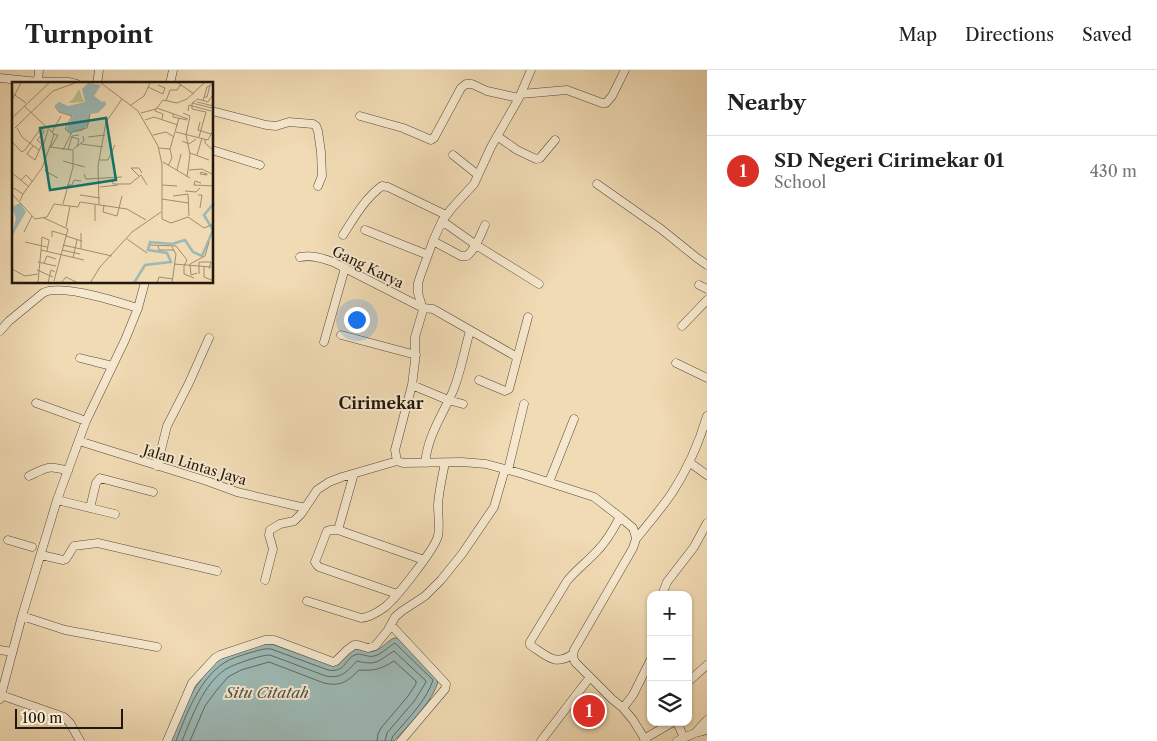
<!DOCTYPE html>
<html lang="en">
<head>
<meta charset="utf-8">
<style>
	:root { --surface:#fff; --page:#f6f6f6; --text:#222; --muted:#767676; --line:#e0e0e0; --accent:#d93025 }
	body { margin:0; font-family:"Libre Caslon Text",serif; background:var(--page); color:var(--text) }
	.controls { position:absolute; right:15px; bottom:15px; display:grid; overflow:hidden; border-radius:10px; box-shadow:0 1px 4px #0004 }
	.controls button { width:45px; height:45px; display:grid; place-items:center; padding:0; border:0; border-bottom:1px solid var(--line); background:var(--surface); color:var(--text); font:25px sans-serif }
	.scale { position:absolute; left:15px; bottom:12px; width:108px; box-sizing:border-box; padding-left:5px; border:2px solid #22170c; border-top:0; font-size:14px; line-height:18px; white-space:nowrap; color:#22170c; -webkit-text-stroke:4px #f6e8ce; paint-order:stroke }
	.you { position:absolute; left:356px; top:249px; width:18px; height:18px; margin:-12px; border:4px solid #fff; border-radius:50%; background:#1a73e8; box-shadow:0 0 0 8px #1a73e833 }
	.badge { display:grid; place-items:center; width:32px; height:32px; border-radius:50%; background:var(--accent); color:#fff; font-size:16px; font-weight:700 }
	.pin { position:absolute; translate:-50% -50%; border:2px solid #fff; box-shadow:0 1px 5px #0006 }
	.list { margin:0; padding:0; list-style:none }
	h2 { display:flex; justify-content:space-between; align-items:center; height:65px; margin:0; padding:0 20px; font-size:21px }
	h2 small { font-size:16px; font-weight:400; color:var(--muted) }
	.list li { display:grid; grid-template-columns:32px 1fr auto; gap:15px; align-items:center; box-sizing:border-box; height:70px; padding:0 20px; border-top:1px solid var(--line) }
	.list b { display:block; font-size:19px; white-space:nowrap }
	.list p { margin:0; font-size:16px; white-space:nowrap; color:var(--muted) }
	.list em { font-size:16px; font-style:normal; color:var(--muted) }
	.icon { flex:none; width:28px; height:28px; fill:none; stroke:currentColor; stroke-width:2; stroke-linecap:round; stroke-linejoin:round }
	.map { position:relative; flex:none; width:707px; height:671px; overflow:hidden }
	header { display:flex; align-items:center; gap:30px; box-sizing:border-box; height:70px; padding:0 25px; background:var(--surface); border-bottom:1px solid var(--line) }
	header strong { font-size:24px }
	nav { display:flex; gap:28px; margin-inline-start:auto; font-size:18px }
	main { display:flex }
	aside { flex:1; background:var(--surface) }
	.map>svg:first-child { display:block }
</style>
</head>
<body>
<header>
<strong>Turnpoint</strong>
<nav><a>Map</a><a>Directions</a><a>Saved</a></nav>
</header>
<main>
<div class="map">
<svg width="707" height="671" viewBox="0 0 707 671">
	<rect width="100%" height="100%" fill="#f1dbb4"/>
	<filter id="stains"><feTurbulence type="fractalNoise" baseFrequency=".004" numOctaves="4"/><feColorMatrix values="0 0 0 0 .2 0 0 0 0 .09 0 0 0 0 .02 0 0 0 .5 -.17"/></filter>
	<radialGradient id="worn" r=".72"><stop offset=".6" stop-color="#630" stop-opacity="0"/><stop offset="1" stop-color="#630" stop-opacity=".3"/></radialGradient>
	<path fill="#9db9b5" stroke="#6c7871" d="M394,568H398L438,607C440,624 406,658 394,671H170L189,627L207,601L215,593L226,586L261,574H272L333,596C342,593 344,585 351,580C359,576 366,584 374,581C382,579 387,571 394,568Z"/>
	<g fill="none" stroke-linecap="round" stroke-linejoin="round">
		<path stroke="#606860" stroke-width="1" d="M176,671C186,645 199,609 224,593C231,588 240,586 249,583C257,581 264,578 271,579L328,600C346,603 344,589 355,585C360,582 368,588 374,586C382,584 388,577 395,573L433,610C427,630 406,651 393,666L391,671
			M182,671C192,647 203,614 226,599C233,595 240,593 248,590C255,588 263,585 270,585L326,606C342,609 347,601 357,591C377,596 378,591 394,581L425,610L426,612L415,630L387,663L385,671
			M190,671L205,636L216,621L228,607L241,600L269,592L324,613C341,617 348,611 359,600C375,601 381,599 394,591L416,611V614L408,626L381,658L378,664L377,671"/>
		<defs>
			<path id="minor" d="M531,0L519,28L491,77L474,114L452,138L442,151L433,171L421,204L418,213V223L423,240L415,267V291L412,315L395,380L397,391L403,393L462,392L486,394L523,404L594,427L620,447L633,458L635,464L636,469L633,478L574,580L573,587L575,592L612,629L623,638L633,650L646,671
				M0,8L38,12H68L77,14
				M38,12L39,0
				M97,14L99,0
				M170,14L173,0
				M521,24L567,20L602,33H606L612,26L625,0
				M212,41L266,55L276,56L289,52L313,54L316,56L318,61L321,82L322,106L318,116
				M360,46L403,58L431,70L434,68L461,18L466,14H472L487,21L519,28
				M497,66L517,80L536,89L540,88L555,70
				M212,80L260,95
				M453,85L478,105
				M597,114L661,159L697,188L707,195
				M442,151L476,175L539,214
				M365,160L428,185
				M343,165C354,148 365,128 382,116L388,117L446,145
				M433,171L461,186H467C476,178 480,166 485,155
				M300,187C312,185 322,188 333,192L423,238L433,239L517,287
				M699,215L707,219
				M682,256L707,230
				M0,261L9,251L43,223C61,213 117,232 138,238
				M341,265L416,285
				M324,272L345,198
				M80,288C91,291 101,293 112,296
				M676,293L707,308
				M479,310L505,321L509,319L528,247
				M412,315L448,330L463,334
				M36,333L86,351
				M79,371L207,411L237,422L305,438
				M689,392L707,405
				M425,393C428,365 442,346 453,321C461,302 464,281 470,261
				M157,396L167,356L189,313L209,268
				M508,400L524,334
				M29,406C47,397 48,395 68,401
				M353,407L338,460H330L327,461L315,492L317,495L319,497L397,524
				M549,412L574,349
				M57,430L115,444
				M90,438L96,413L100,408L153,422
				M338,460L424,490
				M636,469C648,454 661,439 672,423C687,400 699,373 707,346
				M8,470L32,477
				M41,485L63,490L66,489L74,476L98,473L217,501
				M265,510L273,479L269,465L270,460L280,454L294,451L301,444L317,420L329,412L342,407L397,391
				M662,525L667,512L694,477L707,453
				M307,531L361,548C369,548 378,542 385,537C397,527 434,480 438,466C440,456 438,445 438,435C439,421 442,407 445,393
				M22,546L65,560L157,577
				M391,555L446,614L445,619L401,671
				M0,580L12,582
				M573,584C555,597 546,585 530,575V572L567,511C576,500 588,491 598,480C608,470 614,458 620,447
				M688,612L707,595
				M1,625L64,647L70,653L80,671
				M0,629L22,546L57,430L86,351L125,270L138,238L145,212
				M623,638L633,625L651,589
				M677,652L684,668
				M695,663L707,650
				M644,669L673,652
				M167,671L192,613L215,588L220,585L265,570H274L333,592L336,591L347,580L354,575H358L368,578L375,576L388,560L395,547L402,541L425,526L441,510L462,484L494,437L505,399
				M541,671L590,607
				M677,671L695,663L707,660"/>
		</defs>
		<use href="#minor" stroke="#564836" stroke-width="9"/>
		<use href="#minor" stroke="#f6e8ce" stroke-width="8"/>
	</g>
	<g text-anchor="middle" stroke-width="4" stroke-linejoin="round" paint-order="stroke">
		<g font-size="14" fill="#22170c" stroke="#f6e8ce">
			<text transform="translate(368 197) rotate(26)" y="5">Gang Karya</text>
			<text transform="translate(195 395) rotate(17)" y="5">Jalan Lintas Jaya</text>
		</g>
		<g font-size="15" font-style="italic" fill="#4d5047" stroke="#f6e8ce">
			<text x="267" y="628">Situ Citatah</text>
		</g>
		<g font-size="16" font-weight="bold" fill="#22170c" stroke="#f6e8ce">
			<text x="381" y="339">Cirimekar</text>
		</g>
	</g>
	<g transform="translate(12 12)">
		<rect width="201" height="201" fill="#f1dbb4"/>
		<path d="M67,7L72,20L56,21L61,17Z" fill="#bdbf8b"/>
		<path d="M76,1L89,3L82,14L90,20L93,19L94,23L86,31L78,32L77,42L70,49L58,51L54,48L61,34L48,30L43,23L47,20L56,24L73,20L70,7ZM8,121L14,130L0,154L4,136L0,125Z" fill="#9db9b5"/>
		<path fill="none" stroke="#9db9b5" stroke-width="2.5" d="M122,201L133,183L159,180L155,171L136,168L138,160L160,162L173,158L181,170L190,174L201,148L192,133L202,121"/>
		<path fill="none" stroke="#9e8d71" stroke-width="1" d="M89,1L126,29L146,64L150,82V137L159,141L176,135L192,146L202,142M166,1L182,12M136,5L151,12L153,6L146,3M0,11L14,21M192,15H195L198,3M0,18L9,1M154,19L158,8H165L169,2M191,19L195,5L202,1M185,20L202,24M180,21L200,26M119,23L132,14L138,1M12,24L42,52L38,65L61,68V85L51,122M43,24L47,30L60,34L53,47L59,52M145,26L176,37M144,27L143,29L151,32L150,37M176,29L177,23L199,29M129,31L144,27L151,18L165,21L175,17L192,1M171,31L178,34L174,53L178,72L175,95M161,32V35L175,38M0,36L37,1M133,38L142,35L166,43M94,40L110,17M188,40L186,48L199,52M3,46L41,9L63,1M5,46L10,55L27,68M40,50L49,34M164,50L196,58L202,47M141,53L154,50L162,55M59,55L67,57L65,65M76,55L93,53M187,55L194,30L180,27V21L186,17L196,20L202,11M193,57V61L202,69M170,59L177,62L184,57M1,61L10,70L13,68M69,62L91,65M21,64L15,72L23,78L30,62L25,58L32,50L30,46M39,65L46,53L42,52M147,66L158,67L167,36M61,67L72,59L71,54M13,68L29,46M30,68L36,48M51,68L60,50L75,46L78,32M56,68L60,54L67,53M178,71L197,78M185,73L190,56M87,78H96L103,63M51,79L73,85M151,80L178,96M36,84L33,89L46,96M156,84L160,76L158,67M165,88L169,72M177,88L190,87L200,92M189,90L195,92V93L188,92ZM0,91L16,104M72,92L74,97L110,95M127,94L119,86H127L130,91M100,97L101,102H118L129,93L135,103M9,98L14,93L21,100M189,101L183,99L182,103L202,104M55,103H60L62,98L69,99M150,103L165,104M0,105L11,112L8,119M88,105L106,103M173,109L184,110L188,106M0,112L23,137L35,135L42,122L66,125L68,120L115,127L134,138M11,112L30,86L38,64M68,113L88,116M186,113H190L188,126M161,114L176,112L177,134M150,117L176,121M87,122L86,84L94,40M83,123V139M92,123L91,130L105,134L110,114M32,136L56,147L42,199M54,145L58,124M12,150L20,134M54,154L70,159M40,155V149L54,153M115,157L135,171M13,160L35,165M51,163L100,174M138,163L164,164L175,178L172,184M146,164L147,168H162M160,165L164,172L160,201M69,167V151M29,168L30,155L37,158L35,169M50,168L68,172M61,176L65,158M26,180L44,184M32,181L35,174L44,177M162,182L199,185M172,184V192L182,196M192,185V195L202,199M0,187L13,194L26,192M25,188L41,195M185,191L179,193L178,182L193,174L197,160M187,192V180H199L197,187M26,201L29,168L72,178M36,201L39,188L43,190M49,201L54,195L66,201M78,201L88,185L120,150L149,130M145,201L147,195L161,197"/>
		<path fill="#0f766e" fill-opacity="0.15" stroke="#0f766e" stroke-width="2.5" d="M94,36L104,98L38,108L28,46Z"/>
		<rect width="201" height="201" fill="none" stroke="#22170c" stroke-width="2.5"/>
	</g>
	<rect width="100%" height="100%" filter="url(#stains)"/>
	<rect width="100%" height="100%" fill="url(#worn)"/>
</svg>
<div class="controls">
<button>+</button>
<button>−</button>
<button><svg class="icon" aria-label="layers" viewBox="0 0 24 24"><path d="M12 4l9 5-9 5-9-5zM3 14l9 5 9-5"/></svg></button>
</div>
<div class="scale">100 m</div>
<div class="you"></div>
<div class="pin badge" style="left:589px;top:641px">1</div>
</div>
<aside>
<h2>Nearby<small></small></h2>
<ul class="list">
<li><span class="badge">1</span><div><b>SD Negeri Cirimekar 01</b><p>School</p></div><em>430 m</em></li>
</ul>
</aside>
</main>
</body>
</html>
